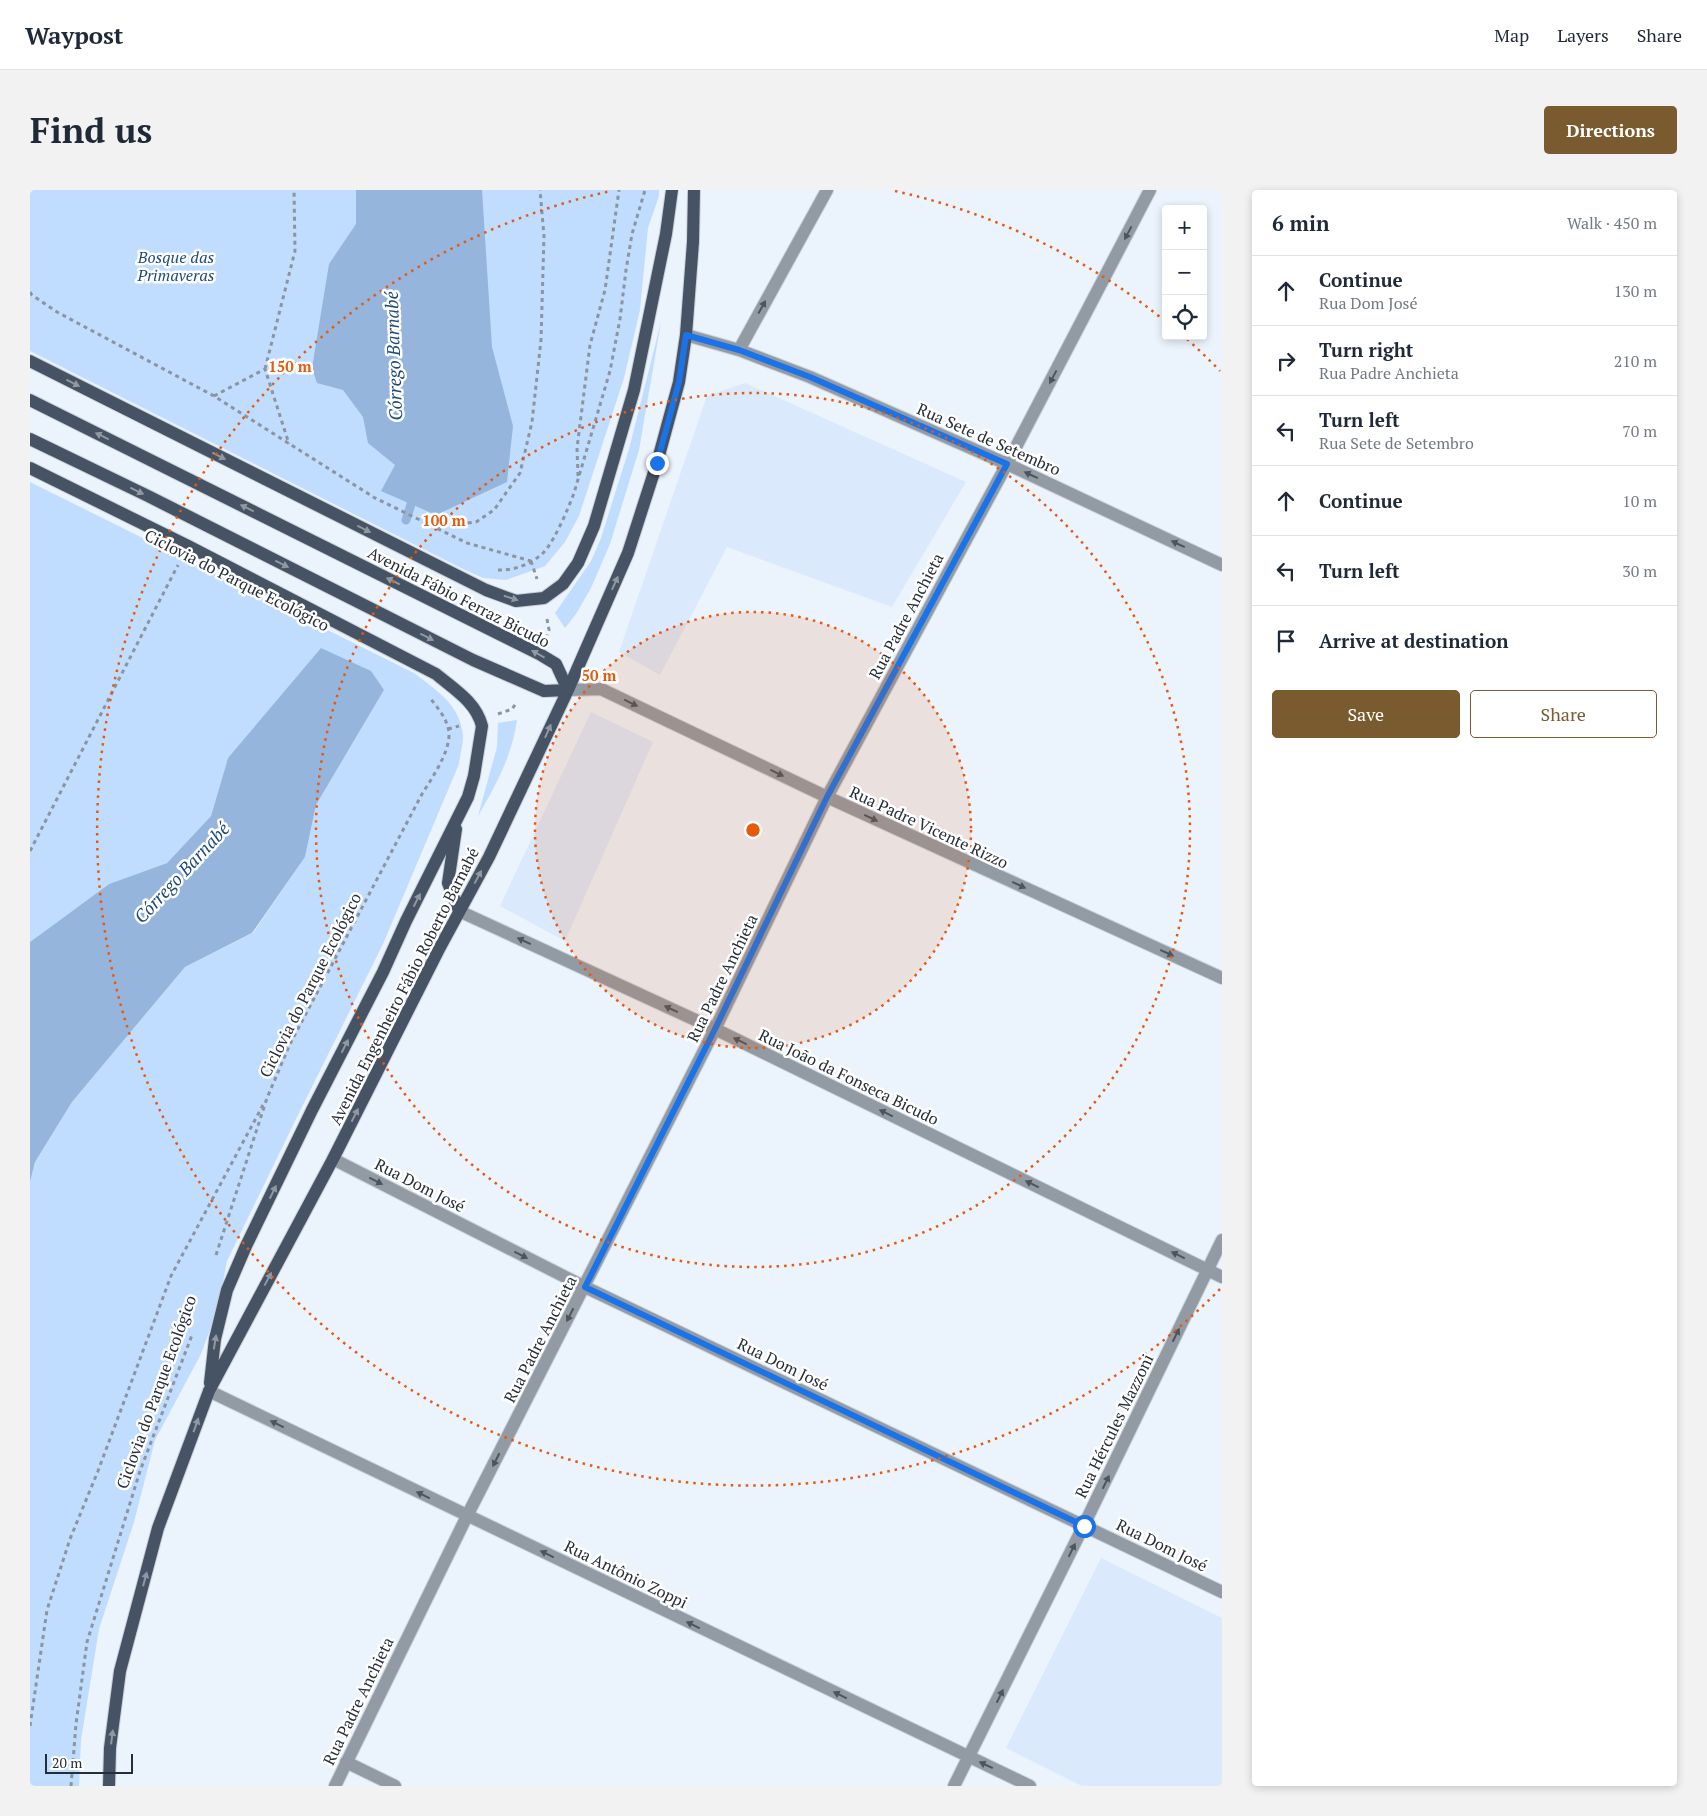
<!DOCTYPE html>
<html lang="en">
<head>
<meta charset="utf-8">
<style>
	:root { --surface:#fff; --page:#f2f2f3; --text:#1f2937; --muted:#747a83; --line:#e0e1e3; --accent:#7a5b30 }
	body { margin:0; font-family:"PT Serif",serif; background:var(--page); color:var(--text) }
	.controls { position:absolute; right:15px; top:15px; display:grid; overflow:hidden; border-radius:5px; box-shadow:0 2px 8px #0003 }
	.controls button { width:45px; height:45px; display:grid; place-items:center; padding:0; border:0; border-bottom:1px solid var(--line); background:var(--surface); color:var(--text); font:25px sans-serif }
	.scale { position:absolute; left:15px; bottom:12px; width:88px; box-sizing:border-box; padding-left:5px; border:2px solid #262e37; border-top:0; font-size:14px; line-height:18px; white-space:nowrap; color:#262e37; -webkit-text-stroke:4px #fff; paint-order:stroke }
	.stop { position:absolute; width:15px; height:15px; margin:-11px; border:4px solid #1a73e8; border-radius:50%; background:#fff }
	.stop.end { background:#1a73e8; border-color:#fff; box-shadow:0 1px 5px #0008 }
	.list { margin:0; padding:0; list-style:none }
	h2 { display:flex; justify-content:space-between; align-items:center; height:65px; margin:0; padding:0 20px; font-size:21px }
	h2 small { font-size:16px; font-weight:400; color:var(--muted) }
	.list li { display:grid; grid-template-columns:32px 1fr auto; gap:15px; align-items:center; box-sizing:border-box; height:70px; padding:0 20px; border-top:1px solid var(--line) }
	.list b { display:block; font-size:19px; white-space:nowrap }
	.list p { margin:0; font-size:16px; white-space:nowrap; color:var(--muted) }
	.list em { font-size:16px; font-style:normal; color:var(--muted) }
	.actions { display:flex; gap:10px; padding:15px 20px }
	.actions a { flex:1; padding:11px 0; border:1px solid var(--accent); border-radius:5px; text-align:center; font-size:18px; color:var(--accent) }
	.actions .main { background:var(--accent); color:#fff }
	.icon { flex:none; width:28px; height:28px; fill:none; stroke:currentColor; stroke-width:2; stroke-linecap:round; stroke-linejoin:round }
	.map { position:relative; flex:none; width:1192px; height:1596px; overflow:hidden; border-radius:5px }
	header { display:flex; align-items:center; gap:30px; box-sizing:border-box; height:70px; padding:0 25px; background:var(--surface); border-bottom:1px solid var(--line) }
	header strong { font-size:24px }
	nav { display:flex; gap:28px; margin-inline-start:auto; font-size:18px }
	.intro { display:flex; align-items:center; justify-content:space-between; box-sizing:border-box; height:120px; padding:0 30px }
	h1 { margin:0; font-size:35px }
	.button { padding:12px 22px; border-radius:5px; background:var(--accent); color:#fff; font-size:18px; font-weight:700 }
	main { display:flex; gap:30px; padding:0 30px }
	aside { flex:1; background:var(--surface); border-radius:5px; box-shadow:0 2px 8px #0003 }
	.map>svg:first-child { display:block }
</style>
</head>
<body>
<header>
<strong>Waypost</strong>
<nav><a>Map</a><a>Layers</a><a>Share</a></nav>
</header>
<div class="intro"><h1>Find us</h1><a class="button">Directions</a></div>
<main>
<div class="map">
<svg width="1192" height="1596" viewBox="0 0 1192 1596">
	<rect width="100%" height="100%" fill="#ebf3fc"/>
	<path fill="#dae9fb" d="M715,193L936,292L862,417L697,357L630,485L589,462L677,206Z
		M561,522L623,552L535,751L470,716Z
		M1071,1368L1192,1428V1596H1052L976,1558Z"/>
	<path fill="#c0dcff" d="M0,0H629V6L618,38L610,120L594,188L549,326L535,352L515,376L476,390L453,388L431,378L0,161Z
		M631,132L609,260L580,354L561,398L546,424L535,438L525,423L561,371L571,348L599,259Z
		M0,292L384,483C407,501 430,514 433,546C433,555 430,565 429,574L353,754L265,931L197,1071L188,1118L171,1164L125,1250L104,1332L69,1439L51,1550L49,1596H0V992L5,972L42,912L155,777L223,743L275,667L286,615L354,500L198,568L181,626L137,673L79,694L0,752Z
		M487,530C482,566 466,595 448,626L467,557L468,533Z"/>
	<path fill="#95b5dc" d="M326,0H452L462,157L483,236L477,292L406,325L351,301L365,275L338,253L333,227L313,200L287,193L282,178L299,74L326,34Z
		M291,458L341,481L354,500L286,615L275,667L222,743L155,777L42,912L5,972L0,992V752L79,694L137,673L181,626L198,568Z"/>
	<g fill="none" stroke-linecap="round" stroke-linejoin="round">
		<path stroke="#95b5dc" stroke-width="9" d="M376,330L384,305"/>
		<defs>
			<path id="minor" d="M656,145L709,160L780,187L977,274L1192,375
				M709,160L797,0
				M538,500L571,499L797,607L1192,788
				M429,721L685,839L1192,1087
				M303,969L555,1097L1192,1402
				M179,1201L1000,1596
				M316,1572L365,1596
				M305,1596L437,1326L685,839L797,607L977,274L1120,0
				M924,1596L1054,1335L1192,1050"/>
			<path id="major" d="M0,171L456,400L486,411L514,408L533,394L548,373L564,336L604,200L636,44L642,0
				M0,210L511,465L526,474L538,500L514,501L443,470L118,306L0,249
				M0,278L158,356L406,484C424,499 446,512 452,536L444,586L438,607L376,731L353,782L282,920L216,1056L197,1100L185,1149L180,1193
				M426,639L418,693L429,721
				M79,1596L80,1558L90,1481L128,1338L179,1201L303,969L408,761L459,667L538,500L598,363L627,273L649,192L656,145L663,52L664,0"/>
		</defs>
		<use href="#minor" stroke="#c8d0d9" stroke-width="14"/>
		<use href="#major" stroke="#c8d0d9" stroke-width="14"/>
		<path stroke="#8c949d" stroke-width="3" stroke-dasharray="4 4" stroke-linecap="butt" d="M0,102L2,105L27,122L184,206L345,308L437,353L501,371
			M235,179L265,61L264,0
			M184,206L235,179L259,254
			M548,286L547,258L560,155L575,100L589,0
			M406,337L446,332L464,320L490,283L502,232L511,150L514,46L510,0
			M501,371L507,389
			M468,380C483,381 502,374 514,362C525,350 538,319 544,303L580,181L590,129L596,80L602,44L615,0
			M517,429L519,440L517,445
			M468,524L482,519L487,512
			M418,539L429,536
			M0,661L148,375
			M186,1065L237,908L260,854L392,604C402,588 420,562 419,543C418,530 408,518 400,508
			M0,1536L17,1420L40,1349L68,1281L141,1086L233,915
			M41,1596L46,1534L57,1452L110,1281L162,1145"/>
		<use href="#minor" stroke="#929aa4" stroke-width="12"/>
		<use href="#major" stroke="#465364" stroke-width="12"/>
	</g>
	<defs><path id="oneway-solid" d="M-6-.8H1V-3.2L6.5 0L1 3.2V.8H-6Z" transform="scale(1.25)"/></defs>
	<g fill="#4c545d">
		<use href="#oneway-solid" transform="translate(1098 43) rotate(118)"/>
		<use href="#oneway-solid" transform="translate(732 117) rotate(-61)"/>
		<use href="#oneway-solid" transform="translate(1023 187) rotate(118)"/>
		<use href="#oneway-solid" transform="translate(1001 285) rotate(-155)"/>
		<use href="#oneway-solid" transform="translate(1148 354) rotate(-155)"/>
		<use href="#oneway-solid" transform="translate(601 513) rotate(26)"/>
		<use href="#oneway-solid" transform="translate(747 583) rotate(26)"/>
		<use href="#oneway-solid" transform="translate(841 628) rotate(25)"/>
		<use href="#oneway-solid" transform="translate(989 695) rotate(25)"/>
		<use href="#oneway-solid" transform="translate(494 751) rotate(-155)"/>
		<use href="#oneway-solid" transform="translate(1137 763) rotate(25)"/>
		<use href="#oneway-solid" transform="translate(641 819) rotate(-155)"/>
		<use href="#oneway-solid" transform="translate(710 851) rotate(-154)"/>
		<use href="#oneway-solid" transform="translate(856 923) rotate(-154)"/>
		<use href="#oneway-solid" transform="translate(346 991) rotate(27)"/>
		<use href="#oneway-solid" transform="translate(1002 994) rotate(-154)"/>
		<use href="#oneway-solid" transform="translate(491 1065) rotate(27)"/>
		<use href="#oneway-solid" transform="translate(1148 1065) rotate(-154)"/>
		<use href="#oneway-solid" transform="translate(540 1125) rotate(117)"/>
		<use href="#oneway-solid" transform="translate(1146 1145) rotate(-64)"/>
		<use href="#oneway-solid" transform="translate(247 1234) rotate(-154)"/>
		<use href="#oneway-solid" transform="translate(466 1270) rotate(117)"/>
		<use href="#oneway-solid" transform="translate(1076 1292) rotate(-64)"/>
		<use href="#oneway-solid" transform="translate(393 1305) rotate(-154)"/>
		<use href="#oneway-solid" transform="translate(1042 1360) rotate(-64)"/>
		<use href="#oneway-solid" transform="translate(517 1364) rotate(-154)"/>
		<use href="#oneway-solid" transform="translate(663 1435) rotate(-154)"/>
		<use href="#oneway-solid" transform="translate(810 1505) rotate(-154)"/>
		<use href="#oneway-solid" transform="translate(970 1506) rotate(-64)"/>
		<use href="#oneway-solid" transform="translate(956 1575) rotate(-155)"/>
	</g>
	<g fill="#9098a2">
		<use href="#oneway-solid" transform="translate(43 193) rotate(27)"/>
		<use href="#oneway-solid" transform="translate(72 246) rotate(-154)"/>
		<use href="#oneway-solid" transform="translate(189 266) rotate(27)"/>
		<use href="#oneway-solid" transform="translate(107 301) rotate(26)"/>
		<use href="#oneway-solid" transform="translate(217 318) rotate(-154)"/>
		<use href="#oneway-solid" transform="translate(334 339) rotate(27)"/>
		<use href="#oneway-solid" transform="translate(252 374) rotate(27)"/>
		<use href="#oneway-solid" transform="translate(363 391) rotate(-154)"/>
		<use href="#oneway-solid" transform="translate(585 393) rotate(-66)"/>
		<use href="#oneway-solid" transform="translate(481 408) rotate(17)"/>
		<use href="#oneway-solid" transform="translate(397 447) rotate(27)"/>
		<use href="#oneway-solid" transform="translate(508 464) rotate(-151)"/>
		<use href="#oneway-solid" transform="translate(518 541) rotate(-66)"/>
		<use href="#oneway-solid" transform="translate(448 687) rotate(-62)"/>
		<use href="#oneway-solid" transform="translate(387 710) rotate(-63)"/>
		<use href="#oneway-solid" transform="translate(315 856) rotate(-63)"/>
		<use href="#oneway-solid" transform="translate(325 925) rotate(-63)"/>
		<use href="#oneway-solid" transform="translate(243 1002) rotate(-64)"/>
		<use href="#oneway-solid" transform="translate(238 1089) rotate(-62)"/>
		<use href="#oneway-solid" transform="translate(185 1152) rotate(-81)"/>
		<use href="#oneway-solid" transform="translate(166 1235) rotate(-70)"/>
		<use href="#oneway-solid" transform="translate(115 1389) rotate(-75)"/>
		<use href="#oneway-solid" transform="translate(82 1547) rotate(-83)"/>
	</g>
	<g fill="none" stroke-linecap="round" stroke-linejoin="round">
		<path stroke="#1a73e8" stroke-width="6" d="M627,273L649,192L656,145L709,160L780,187L977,274L797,607L685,839L555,1097L1054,1336"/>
	</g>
	<circle cx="723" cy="640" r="218" fill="#e8590c" fill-opacity=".12"/>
	<g fill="none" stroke="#e8590c" stroke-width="2.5" stroke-dasharray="2.5 5">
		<circle cx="723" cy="640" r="218"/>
		<circle cx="723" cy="640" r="437"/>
		<path d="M1190 1099A655 655 0 1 1 581 1M865 1A655 655 0 0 1 1135 131M1157 149A655 655 0 0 1 1190 181"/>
	</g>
	<g text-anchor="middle" stroke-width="5" stroke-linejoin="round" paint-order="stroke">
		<g font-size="16" font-style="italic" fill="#1f4a7b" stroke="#fff">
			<text x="146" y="73">Bosque das<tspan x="146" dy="18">Primaveras</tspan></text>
		</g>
		<g font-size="16" fill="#262e37" stroke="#fff">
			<text transform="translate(959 249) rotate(24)" y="6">Rua Sete de Setembro</text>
			<text transform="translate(207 390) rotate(27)" y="6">Ciclovia do Parque Ecológico</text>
			<text transform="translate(429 407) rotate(27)" y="6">Avenida Fábio Ferraz Bicudo</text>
			<text transform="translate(876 426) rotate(-62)" y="6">Rua Padre Anchieta</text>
			<text transform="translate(899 637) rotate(25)" y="6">Rua Padre Vicente Rizzo</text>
			<text transform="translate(692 788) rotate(-64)" y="6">Rua Padre Anchieta</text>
			<text transform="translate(280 795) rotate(-63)" y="6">Ciclovia do Parque Ecológico</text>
			<text transform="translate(374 796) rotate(-63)" y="6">Avenida Engenheiro Fábio Roberto Barnabé</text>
			<text transform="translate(819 887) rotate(26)" y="6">Rua João da Fonseca Bicudo</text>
			<text transform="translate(390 995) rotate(27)" y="6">Rua Dom José</text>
			<text transform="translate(510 1149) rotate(-63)" y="6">Rua Padre Anchieta</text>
			<text transform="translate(753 1174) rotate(26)" y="6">Rua Dom José</text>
			<text transform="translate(126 1202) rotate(-70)" y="6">Ciclovia do Parque Ecológico</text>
			<text transform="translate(1084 1236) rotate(-64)" y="6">Rua Hércules Mazzoni</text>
			<text transform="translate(1132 1355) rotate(26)" y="6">Rua Dom José</text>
			<text transform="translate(596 1384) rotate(26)" y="6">Rua Antônio Zoppi</text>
			<text transform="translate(328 1511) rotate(-64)" y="6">Rua Padre Anchieta</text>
		</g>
		<g font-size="18" font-style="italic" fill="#1d497a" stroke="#fff">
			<text transform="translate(364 166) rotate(-92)" y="6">Córrego Barnabé</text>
			<text transform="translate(152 683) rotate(-47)" y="6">Córrego Barnabé</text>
		</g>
	</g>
	<circle cx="723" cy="640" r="8" fill="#e8590c" stroke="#fff" stroke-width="2.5"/>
	<g font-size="15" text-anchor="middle" font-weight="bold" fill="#e8590c" stroke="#fff" stroke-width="5" stroke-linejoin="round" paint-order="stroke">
		<text x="260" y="182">150 m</text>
		<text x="414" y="336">100 m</text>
		<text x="569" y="491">50 m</text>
	</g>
</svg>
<div class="controls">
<button>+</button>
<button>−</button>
<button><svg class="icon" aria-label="locate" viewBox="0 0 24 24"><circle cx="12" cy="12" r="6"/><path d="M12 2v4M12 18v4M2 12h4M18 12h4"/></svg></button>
</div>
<div class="scale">20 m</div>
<div class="stop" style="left:1054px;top:1336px"></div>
<div class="stop end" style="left:627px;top:273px"></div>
</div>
<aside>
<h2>6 min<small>Walk · 450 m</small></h2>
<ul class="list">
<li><svg class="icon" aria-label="ahead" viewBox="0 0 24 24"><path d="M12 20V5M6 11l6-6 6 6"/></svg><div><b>Continue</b><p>Rua Dom José</p></div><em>130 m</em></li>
<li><svg class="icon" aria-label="right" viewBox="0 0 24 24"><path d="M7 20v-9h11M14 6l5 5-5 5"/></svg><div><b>Turn right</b><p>Rua Padre Anchieta</p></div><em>210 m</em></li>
<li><svg class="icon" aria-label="left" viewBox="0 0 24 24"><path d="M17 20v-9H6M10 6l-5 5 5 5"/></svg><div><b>Turn left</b><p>Rua Sete de Setembro</p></div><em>70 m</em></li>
<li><svg class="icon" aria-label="ahead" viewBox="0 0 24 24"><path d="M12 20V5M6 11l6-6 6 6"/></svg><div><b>Continue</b></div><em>10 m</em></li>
<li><svg class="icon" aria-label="left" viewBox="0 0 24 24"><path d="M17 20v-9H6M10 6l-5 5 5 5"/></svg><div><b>Turn left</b></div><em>30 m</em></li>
<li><svg class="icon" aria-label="arrive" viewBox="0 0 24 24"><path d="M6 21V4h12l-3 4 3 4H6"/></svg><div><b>Arrive at destination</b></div></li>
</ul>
<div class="actions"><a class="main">Save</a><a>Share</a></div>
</aside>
</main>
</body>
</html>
